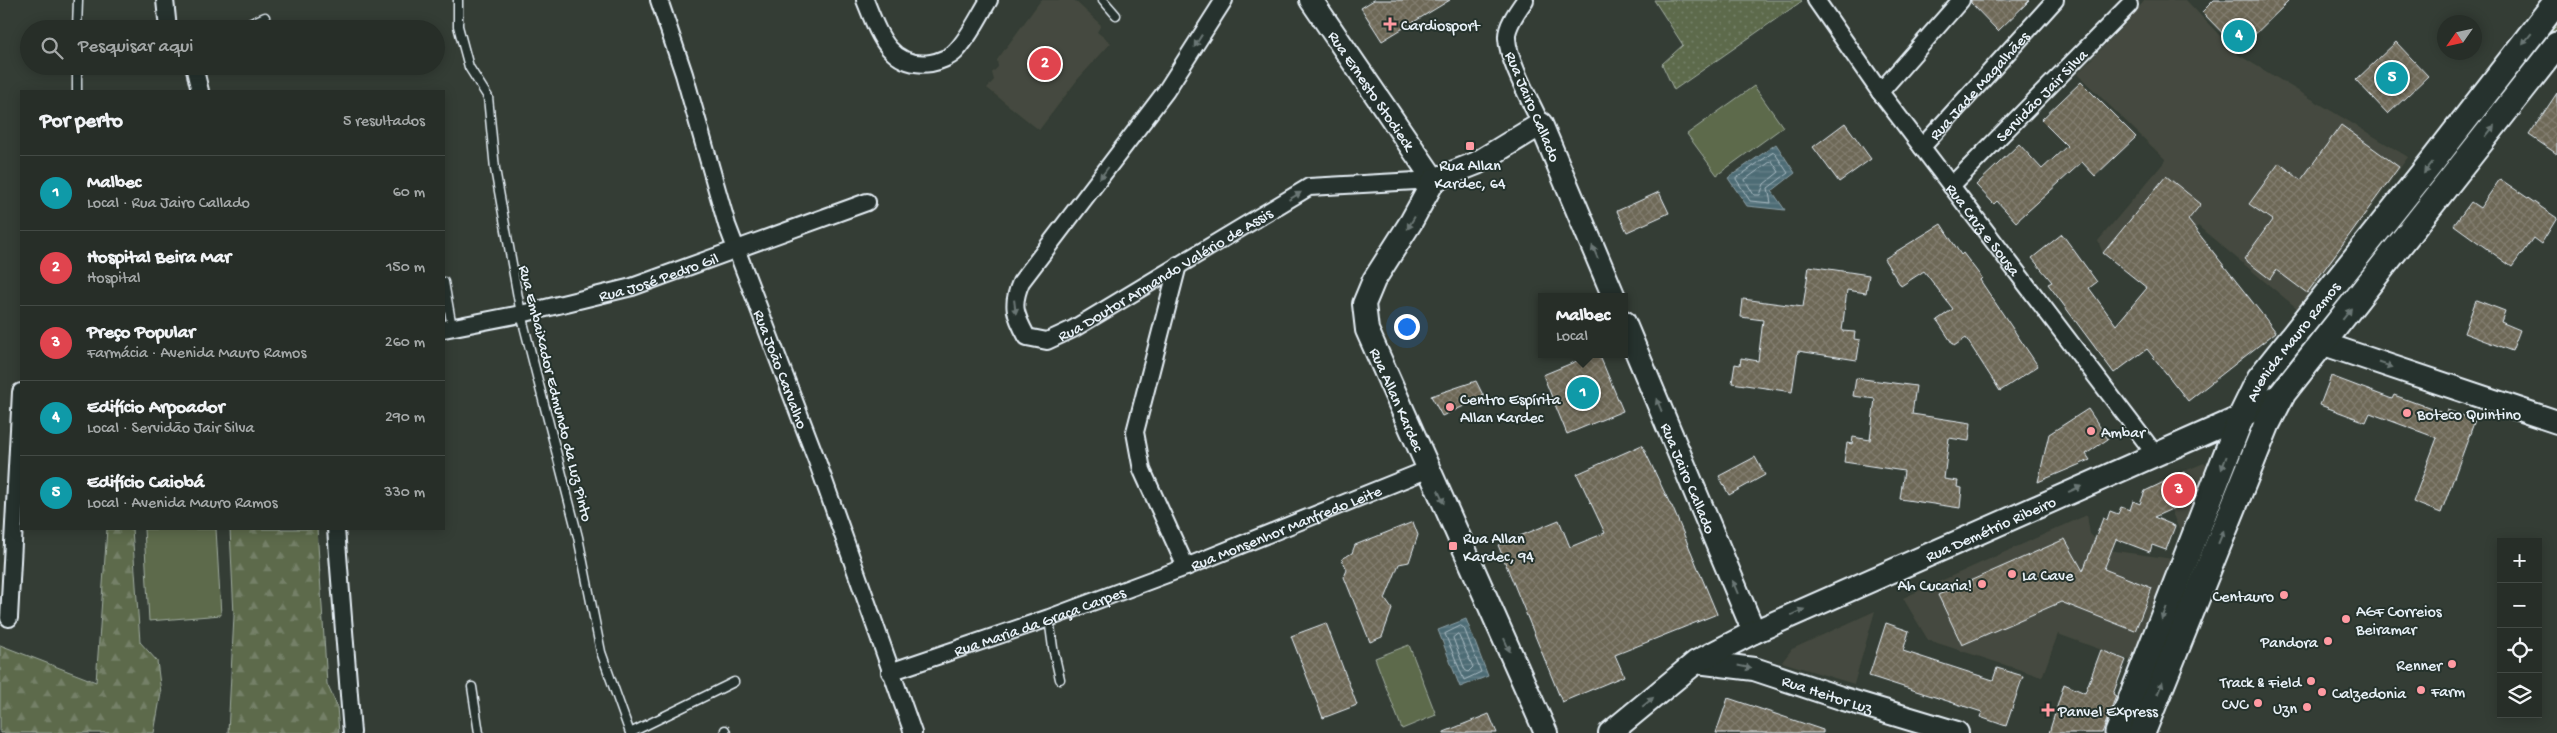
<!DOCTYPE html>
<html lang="pt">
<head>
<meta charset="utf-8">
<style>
	:root { --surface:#272e28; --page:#333a34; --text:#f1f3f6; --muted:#a4a8a8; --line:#434a45; --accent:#ea580c }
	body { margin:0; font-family:"Gochi Hand",sans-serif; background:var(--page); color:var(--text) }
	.controls { position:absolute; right:15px; bottom:15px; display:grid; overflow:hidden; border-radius:0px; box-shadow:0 2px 12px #0003 }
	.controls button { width:45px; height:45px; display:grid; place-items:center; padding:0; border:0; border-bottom:1px solid var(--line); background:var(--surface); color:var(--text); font:25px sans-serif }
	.compass { position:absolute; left:2437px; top:15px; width:45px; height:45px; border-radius:50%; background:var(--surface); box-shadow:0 2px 12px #0003; rotate:236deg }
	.you { position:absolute; left:1406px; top:326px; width:18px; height:18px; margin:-12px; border:4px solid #fff; border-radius:50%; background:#1a73e8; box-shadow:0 0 0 8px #1a73e833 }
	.badge { display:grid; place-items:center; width:32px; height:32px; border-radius:50%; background:var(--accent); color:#fff; font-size:16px; font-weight:700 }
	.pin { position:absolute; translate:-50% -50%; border:2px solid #fff; box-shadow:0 1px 5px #0006 }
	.popup { position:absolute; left:1538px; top:293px; width:90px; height:65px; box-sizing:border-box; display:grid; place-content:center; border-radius:0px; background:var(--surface); filter:drop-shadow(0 1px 4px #0005); font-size:16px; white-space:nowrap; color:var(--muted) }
	.popup b { font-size:19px; color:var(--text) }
	.popup::after { content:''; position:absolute; left:50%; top:100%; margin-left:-10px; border:10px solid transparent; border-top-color:var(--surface) }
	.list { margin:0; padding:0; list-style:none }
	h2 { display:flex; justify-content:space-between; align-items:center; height:65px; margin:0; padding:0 20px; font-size:21px }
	h2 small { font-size:16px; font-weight:400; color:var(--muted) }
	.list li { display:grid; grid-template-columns:32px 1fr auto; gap:15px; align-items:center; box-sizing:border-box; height:75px; padding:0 20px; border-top:1px solid var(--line) }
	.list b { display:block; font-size:19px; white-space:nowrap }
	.list p { margin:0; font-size:16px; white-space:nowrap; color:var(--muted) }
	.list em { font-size:16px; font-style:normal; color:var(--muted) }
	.icon { flex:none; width:28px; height:28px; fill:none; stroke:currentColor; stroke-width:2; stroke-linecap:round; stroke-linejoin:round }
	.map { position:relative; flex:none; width:2557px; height:733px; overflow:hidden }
	.search { position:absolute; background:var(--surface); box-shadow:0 2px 12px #0003; left:20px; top:20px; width:425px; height:55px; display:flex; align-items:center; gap:12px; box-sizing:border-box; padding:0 18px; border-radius:28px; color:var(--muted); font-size:19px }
	.panel { position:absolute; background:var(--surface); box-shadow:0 2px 12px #0003; left:20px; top:90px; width:425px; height:440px; border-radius:0px }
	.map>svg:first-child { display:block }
</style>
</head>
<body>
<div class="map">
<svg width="2557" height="733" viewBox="0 0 2557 733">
	<defs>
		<pattern id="grass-dots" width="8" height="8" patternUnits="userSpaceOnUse" patternTransform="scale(1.25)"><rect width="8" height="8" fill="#5d6a4c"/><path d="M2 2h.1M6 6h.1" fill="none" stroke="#748067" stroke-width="1.8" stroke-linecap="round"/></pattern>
		<pattern id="forest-firs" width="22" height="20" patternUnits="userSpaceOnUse" patternTransform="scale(1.25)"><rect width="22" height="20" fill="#5d6a4c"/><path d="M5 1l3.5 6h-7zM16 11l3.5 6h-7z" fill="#748067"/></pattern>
		<pattern id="water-rules" width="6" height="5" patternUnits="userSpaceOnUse" patternTransform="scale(1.25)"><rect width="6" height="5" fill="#4e6c75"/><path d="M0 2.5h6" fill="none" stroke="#688189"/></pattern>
		<pattern id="building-cross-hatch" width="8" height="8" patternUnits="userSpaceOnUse" patternTransform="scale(1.25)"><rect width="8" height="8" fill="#6d6756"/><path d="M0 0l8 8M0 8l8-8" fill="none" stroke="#827d6f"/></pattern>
	</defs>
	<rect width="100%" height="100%" fill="#343d35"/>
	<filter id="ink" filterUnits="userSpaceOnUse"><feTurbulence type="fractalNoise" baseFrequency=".02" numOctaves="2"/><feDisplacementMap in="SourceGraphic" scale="10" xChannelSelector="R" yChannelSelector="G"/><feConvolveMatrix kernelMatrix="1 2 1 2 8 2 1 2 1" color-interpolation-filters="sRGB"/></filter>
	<g filter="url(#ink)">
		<path fill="#454a3f" d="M1041,0H1074L1101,25L1097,32L1111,43L1078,79L1039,130L987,88L994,80L992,73L998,67L997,60Z
			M2145,0H2186L2237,54L2408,157L2298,309L2198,226L2146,287L2103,253L2098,241L2166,160L2077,74L2127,22Z
			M2204,463L2210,469L2182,536L2159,482Z
			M2087,515L2090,534L2108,550L2173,559L2132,661L2058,634L2042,677L1928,640L1903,598Z
			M1875,611L1854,684L1782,662L1792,649Z"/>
		<path fill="url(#grass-dots)" stroke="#a2aea2" d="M1654,0H1801L1802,1L1674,90L1662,64L1683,45Z
			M2557,19V30L2358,284L2352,280Z"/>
		<path fill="url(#forest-firs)" stroke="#a2aea2" d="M107,529H132L140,642L157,661L161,693L154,733H0V645L96,682Z
			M230,529H317L327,684L337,706L339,733H228L234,616Z"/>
		<path fill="#5d6a4c" stroke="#a2aea2" d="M1754,86L1783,127L1717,175L1687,134Z
			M144,529H216L221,615L149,621Z
			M1409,645L1436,715L1402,729L1375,658Z"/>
		<path fill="url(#water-rules)" stroke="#8ca1a9" d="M1776,144L1795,173L1772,191L1785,210L1747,206L1728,178Z
			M1466,619L1488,676L1460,687L1438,630Z"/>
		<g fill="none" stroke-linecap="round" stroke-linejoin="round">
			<path stroke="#aabcc4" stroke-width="1" d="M1774,152L1788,173L1768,188L1771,203L1750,201L1736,179Z
				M1772,161L1779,172L1764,184L1760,195H1754L1745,180Z
				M1461,626L1464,628L1481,672L1464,680L1445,634Z
				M1458,634L1473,667L1468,672L1465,670L1453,638Z"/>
		</g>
		<path fill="url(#building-cross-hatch)" stroke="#e8f1f8" d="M1374,0H1450L1382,41L1361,8Z
			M1971,0H2030L1998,31L1971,3Z
			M2214,0H2290L2239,50L2202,12Z
			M2396,42L2428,76L2388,114L2356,80Z
			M2081,82L2136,137L2095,176L2082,162L2016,222L1997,201L1994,204L1976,185L2019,144L2042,169L2067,146L2041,120Z
			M2557,93V154L2529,135Z
			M1845,123L1871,159L1839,182L1813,147Z
			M2341,125L2399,167L2307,293L2276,270L2270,279L2244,259L2272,220L2249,204L2279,163L2301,180Z
			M2166,176L2201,204L2188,220L2276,332L2188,401L2147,349L2114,373L2048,284L2052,282L2032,258L2062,234L2097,282L2089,288L2116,325L2147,288L2103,253Z
			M2500,179L2557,218L2541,244L2533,238L2512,267L2454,225L2471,202L2480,208Z
			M1659,192L1669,213L1627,232L1617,211Z
			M1941,224L1961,255L1963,253L1982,278L1980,280L2038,366L2000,391L1966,338L1954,346L1937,320L1953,309L1924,271L1901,286L1884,259Z
			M1809,266L1869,275L1866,293L1847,290L1842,331L1855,332L1854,339L1860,340L1857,360L1798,351L1792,392L1732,383L1735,364L1740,365L1741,358L1758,361L1763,320L1741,317L1743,299L1803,307Z
			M2476,300L2505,311L2501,322L2520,330L2512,351L2464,333Z
			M1594,354H1599L1623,411L1567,434L1543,375Z
			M2331,376L2392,399L2394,395L2446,414L2447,410L2475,420L2441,513L2413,502L2437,438L2370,413L2366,422L2320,405Z
			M1856,378L1916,386L1912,414L1971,423L1969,441L1949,438L1944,479L1958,481L1957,487L1962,488L1960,508L1900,499L1904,471L1844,462L1847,443L1852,444L1853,437L1870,440L1875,399L1853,396Z
			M1476,381L1484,397L1442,416L1431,396Z
			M2088,409L2108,439L2086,454L2090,460L2038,482L2049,434Z
			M1642,445L1671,506H1672L1717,614L1615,655L1624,676L1562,702L1498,545L1559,520L1570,547L1605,533L1577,474Z
			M1755,457L1765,475L1729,495L1719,476Z
			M2185,472L2196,494L2194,499L2154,517L2175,526L2166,550L2152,545L2150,552L2116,539L2104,569L2152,588L2135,631L2061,602L1962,645L1938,595L2065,539L2083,571L2103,518L2107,520L2110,511L2118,514L2121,507L2130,510L2133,501L2140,504L2145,491Z
			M1413,522L1418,535L1409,562L1399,564L1385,599L1392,609L1382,637L1370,642L1344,577L1347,570L1342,559L1352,553L1355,545Z
			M1326,623L1357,705L1323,718L1291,636Z
			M1886,623L1909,631L1903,651L1993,680L1997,668L2023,676L2006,726L1980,717L1982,712L1869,676Z
			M2101,650L2126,660L2113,694L2116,696L2102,733H2049L2064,684L2085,693Z
			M1728,698L1823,730V733H1716Z
			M1489,714L1497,733H1444V732Z"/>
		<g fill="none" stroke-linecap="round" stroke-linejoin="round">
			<defs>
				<path id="lane" d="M458,0V26L469,67L488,97L495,169L521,314L578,537L601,652L630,733
					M1103,0L1116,15
					M77,29L78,0
					M238,29L265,17
					M77,91V66
					M444,282L452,327
					M1049,618L1053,648L1060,679
					M472,687L479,733
					M725,730L726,733
					M630,733L734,682"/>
				<g id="street">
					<path d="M165,0L168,29"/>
					<path id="s1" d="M659,0L684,74L727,225L817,461L913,733"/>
					<path d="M865,0C878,32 889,69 931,63C938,62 950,57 955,52C969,38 979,16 989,0"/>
					<path id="s2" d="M1224,0L1166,91L1021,282C1011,305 1015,315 1027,337L1047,341L1073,329L1309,187L1434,180"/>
					<path d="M1525,0C1518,10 1506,26 1507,38C1508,61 1531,102 1541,124"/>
					<path id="s3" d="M1816,0L1880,92L2155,454"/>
					<path d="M194,66L200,91"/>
					<path d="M1880,92L1961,0"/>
					<path id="s4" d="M1922,147L2055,0"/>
					<path id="s5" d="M1951,186L2129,5"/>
					<path id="s6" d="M1178,265L1135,432L1142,470L1186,567L1429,469"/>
					<path id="s7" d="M444,329L521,314L632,287L867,202"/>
					<path d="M336,529L352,733"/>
					<path d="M9,618L21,392"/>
					<path id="s8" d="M890,672L1049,618L1186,567"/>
				</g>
				<g id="secondary">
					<path id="s9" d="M1311,0L1434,180"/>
					<path id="s10" d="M1624,322L1754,632"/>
					<path d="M2324,344L2557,422"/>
					<path id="s11" d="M1697,662L1754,669L1844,699L1957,733"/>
					<path d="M1546,733L1367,330L1364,304L1374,280L1411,222L1434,180L1477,163L1541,124L1614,297"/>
					<path id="s12" d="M1610,733L1696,662L1754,632L2241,417L2283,393"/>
				</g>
				<g id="primary">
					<path id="s13" d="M2118,733L2241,417L2260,378L2432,162L2557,1"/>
					<path d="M2142,733L2267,424L2283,393L2557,45"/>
				</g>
			</defs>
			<use href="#lane" stroke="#e8f1f8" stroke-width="11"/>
			<use href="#street" stroke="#e8f1f8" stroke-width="20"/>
			<use href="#secondary" stroke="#e8f1f8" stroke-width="26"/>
			<use href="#primary" stroke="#e8f1f8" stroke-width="29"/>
			<use href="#lane" stroke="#26332d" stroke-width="8"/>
			<use href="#street" stroke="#26332d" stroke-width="16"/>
			<use href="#secondary" stroke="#26332d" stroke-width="22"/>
			<use href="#primary" stroke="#26332d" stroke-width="25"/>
		</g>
		<defs><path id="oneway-solid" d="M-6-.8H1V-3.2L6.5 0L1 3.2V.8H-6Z" transform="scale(1.25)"/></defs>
		<g fill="#6a7674">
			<use href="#oneway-solid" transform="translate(2527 39) rotate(128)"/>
			<use href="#oneway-solid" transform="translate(1198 41) rotate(122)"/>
			<use href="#oneway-solid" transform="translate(2490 131) rotate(-52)"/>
			<use href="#oneway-solid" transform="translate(2428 168) rotate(128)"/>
			<use href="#oneway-solid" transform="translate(1104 173) rotate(127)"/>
			<use href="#oneway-solid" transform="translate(1295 196) rotate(-31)"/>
			<use href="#oneway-solid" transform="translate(1411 223) rotate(121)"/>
			<use href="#oneway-solid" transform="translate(1595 252) rotate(-113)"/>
			<use href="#oneway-solid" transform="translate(1015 307) rotate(83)"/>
			<use href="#oneway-solid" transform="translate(2347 314) rotate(-52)"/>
			<use href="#oneway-solid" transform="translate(2386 365) rotate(19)"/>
			<use href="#oneway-solid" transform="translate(1659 405) rotate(-113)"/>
			<use href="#oneway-solid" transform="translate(2224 463) rotate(111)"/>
			<use href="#oneway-solid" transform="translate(2075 489) rotate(-24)"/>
			<use href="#oneway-solid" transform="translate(1441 497) rotate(66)"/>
			<use href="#oneway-solid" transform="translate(2221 537) rotate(-68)"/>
			<use href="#oneway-solid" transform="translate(1735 587) rotate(-113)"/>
			<use href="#oneway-solid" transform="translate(1798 612) rotate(-24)"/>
			<use href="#oneway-solid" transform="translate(2164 614) rotate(111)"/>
			<use href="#oneway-solid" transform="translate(1507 645) rotate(66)"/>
			<use href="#oneway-solid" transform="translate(1745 667) rotate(11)"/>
			<use href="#oneway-solid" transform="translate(2160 688) rotate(-68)"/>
			<use href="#oneway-solid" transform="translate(1648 702) rotate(-40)"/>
		</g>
	</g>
	<g fill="#ff9aa2" stroke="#26332d" stroke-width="2">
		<path d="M1387.5 16.5h5v5h5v5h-5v5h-5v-5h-5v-5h5z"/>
		<rect x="1465" y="141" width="10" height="10" rx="2.5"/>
		<circle cx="1450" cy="407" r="5"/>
		<circle cx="2407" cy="413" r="5"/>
		<circle cx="2091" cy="431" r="5"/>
		<rect x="1448" y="541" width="10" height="10" rx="2.5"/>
		<circle cx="2012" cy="574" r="5"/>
		<circle cx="1982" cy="584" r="5"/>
		<circle cx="2284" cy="595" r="5"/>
		<circle cx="2346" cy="619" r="5"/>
		<circle cx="2328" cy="641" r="5"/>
		<circle cx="2452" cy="664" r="5"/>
		<circle cx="2311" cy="681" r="5"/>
		<circle cx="2421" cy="690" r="5"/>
		<circle cx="2322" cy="692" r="5"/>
		<circle cx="2258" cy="703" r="5"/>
		<circle cx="2307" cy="707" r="5"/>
		<path d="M2045.5 702.5h5v5h5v5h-5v5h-5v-5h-5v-5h5z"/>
	</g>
	<g text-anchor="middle" stroke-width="4" stroke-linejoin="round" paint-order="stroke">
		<g font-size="16" fill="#e8f1f8" stroke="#26332d" text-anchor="start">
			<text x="1401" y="30">Cardiosport</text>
			<text x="1470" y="170" text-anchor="middle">Rua Allan<tspan x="1470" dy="18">Kardec, 64</tspan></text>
			<text x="1460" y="404">Centro Espírita<tspan x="1460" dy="18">Allan Kardec</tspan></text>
			<text x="2417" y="419">Boteco Quintino</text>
			<text x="2101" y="437">Ambar</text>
			<text x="1463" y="543">Rua Allan<tspan x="1463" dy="18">Kardec, 94</tspan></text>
			<text x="2022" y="580">La Cave</text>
			<text x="1972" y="590" text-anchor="end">Ah Cucaria!</text>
			<text x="2274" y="601" text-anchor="end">Centauro</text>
			<text x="2356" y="616">AGF Correios<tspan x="2356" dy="18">Beiramar</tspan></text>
			<text x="2318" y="647" text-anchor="end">Pandora</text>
			<text x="2442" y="670" text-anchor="end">Renner</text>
			<text x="2301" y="687" text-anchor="end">Track &amp; Field</text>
			<text x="2431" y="696">Farm</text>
			<text x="2332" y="698">Calzedonia</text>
			<text x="2248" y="709" text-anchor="end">CVC</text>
			<text x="2297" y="713" text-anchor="end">Uzn</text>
			<text x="2058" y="716">Panvel Express</text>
		</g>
		<g font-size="16" fill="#e8f1f8" stroke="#26332d">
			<text dy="6" stroke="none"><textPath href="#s4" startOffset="84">Rua Jade Magalhães</textPath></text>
			<text dy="6" stroke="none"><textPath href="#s9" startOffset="109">Rua Ernesto Stodieck</textPath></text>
			<text dy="6" stroke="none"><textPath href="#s5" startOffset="128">Servidão Jair Silva</textPath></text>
			<text transform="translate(1534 106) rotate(67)" y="6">Rua Jairo Callado</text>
			<text dy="6" stroke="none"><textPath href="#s3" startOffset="284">Rua Cruz e Sousa</textPath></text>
			<text dy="6" stroke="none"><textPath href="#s2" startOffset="562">Rua Doutor Armando Valério de Assis</textPath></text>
			<text dy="6" stroke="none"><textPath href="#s7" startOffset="221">Rua José Pedro Gil</textPath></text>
			<text dy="6" stroke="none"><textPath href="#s13" startOffset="431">Avenida Mauro Ramos</textPath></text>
			<text dy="6" stroke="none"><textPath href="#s1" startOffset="389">Rua João Carvalho</textPath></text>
			<text transform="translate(557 393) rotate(76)" y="6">Rua Embaixador Edmundo da Luz Pinto</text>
			<text transform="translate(1398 399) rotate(66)" y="6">Rua Allan Kardec</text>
			<text dy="6" stroke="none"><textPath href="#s10" startOffset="169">Rua Jairo Callado</textPath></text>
			<text dy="6" stroke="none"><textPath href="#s6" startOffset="425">Rua Monsenhor Manfredo Leite</textPath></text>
			<text dy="6" stroke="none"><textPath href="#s12" startOffset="435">Rua Demétrio Ribeiro</textPath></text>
			<text dy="6" stroke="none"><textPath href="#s8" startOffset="158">Rua Maria da Graça Carpes</textPath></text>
			<text dy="6" stroke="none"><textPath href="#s11" startOffset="135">Rua Heitor Luz</textPath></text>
		</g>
	</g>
</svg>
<div class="controls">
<button>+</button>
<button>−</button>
<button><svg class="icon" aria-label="locate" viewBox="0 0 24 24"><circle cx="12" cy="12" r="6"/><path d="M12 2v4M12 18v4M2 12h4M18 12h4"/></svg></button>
<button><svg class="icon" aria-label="layers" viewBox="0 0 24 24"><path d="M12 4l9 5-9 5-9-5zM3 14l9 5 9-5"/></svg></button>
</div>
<svg class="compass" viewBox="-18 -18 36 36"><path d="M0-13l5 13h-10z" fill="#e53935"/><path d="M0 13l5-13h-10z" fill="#a4a8a8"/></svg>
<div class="you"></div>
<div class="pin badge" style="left:1583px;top:393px;background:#0f9aa8">1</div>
<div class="popup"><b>Malbec</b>Local</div>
<div class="pin badge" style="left:1045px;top:64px;background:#e0444e">2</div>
<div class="pin badge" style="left:2179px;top:490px;background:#e0444e">3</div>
<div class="pin badge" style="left:2239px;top:36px;background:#0f9aa8">4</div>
<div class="pin badge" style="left:2392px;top:78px;background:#0f9aa8">5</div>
<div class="search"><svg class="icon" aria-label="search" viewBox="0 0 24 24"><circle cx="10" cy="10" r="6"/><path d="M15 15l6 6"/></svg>Pesquisar aqui</div>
<section class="panel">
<h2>Por perto<small>5 resultados</small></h2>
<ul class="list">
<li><span class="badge" style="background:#0f9aa8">1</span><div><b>Malbec</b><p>Local · Rua Jairo Callado</p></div><em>60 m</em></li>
<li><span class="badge" style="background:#e0444e">2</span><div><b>Hospital Beira Mar</b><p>Hospital</p></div><em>150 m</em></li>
<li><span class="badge" style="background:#e0444e">3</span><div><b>Preço Popular</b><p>Farmácia · Avenida Mauro Ramos</p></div><em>260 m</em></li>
<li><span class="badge" style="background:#0f9aa8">4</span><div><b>Edifício Arpoador</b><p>Local · Servidão Jair Silva</p></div><em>290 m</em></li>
<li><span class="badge" style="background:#0f9aa8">5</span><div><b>Edifício Caiobá</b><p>Local · Avenida Mauro Ramos</p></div><em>330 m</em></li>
</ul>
</section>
</div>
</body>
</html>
